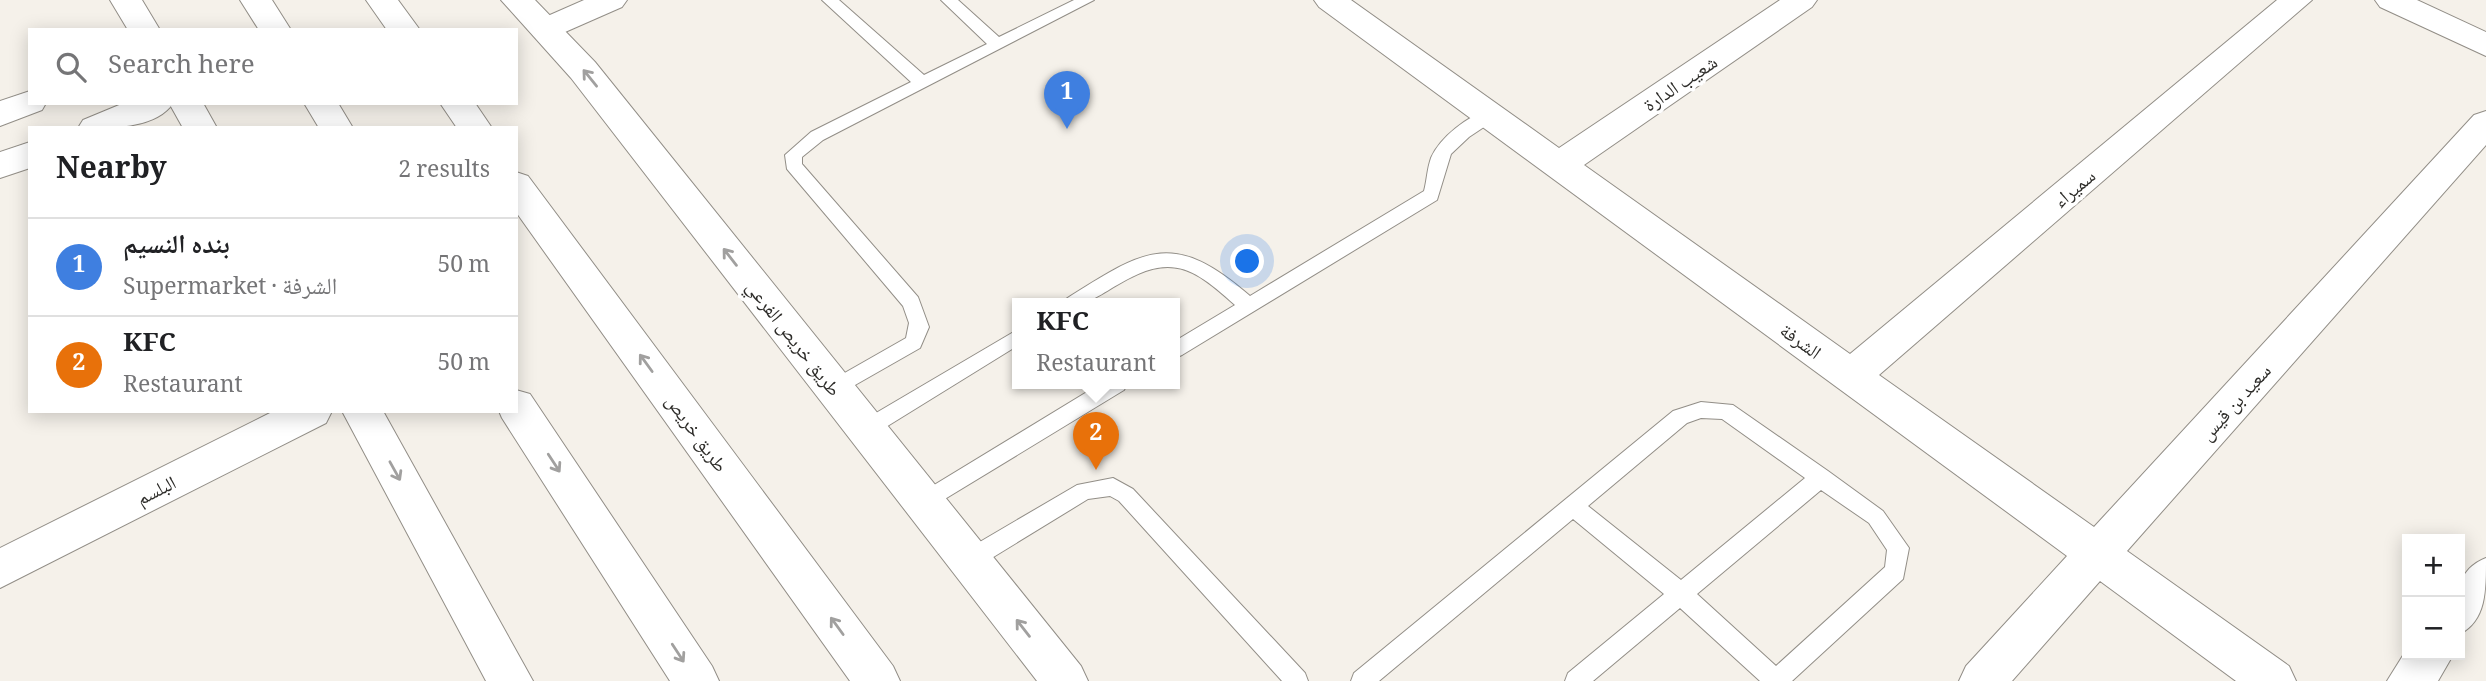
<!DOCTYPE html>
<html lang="en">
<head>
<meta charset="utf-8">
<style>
	:root { --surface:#fff; --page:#f6f6f6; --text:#202124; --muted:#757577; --line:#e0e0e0; --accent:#1a73e8 }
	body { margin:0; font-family:Georgia,"Noto Naskh Arabic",serif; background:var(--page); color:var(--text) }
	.controls { position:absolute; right:21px; bottom:21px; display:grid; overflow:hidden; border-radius:0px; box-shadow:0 4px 18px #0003 }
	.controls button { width:63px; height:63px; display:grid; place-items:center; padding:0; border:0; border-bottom:2px solid var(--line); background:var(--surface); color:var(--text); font:35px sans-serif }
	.you { position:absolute; left:1248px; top:262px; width:24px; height:24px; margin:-18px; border:5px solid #fff; border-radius:50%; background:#1a73e8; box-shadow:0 0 0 10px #1a73e833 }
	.badge { display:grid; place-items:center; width:46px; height:46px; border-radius:50%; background:var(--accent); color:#fff; font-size:23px; font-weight:700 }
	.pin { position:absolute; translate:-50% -58px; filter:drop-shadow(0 2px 4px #0008) }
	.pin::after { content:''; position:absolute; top:37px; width:24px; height:21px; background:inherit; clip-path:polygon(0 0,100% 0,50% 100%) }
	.popup { position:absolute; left:1012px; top:298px; width:168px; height:91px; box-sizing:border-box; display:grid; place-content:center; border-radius:0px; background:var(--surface); filter:drop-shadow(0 2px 5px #0005); font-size:23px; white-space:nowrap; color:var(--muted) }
	.popup b { font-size:26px; color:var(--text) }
	.popup::after { content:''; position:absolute; left:50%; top:100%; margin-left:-14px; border:14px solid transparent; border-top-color:var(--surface) }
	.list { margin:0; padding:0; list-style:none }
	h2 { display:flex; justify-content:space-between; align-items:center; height:91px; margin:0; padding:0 28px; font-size:30px }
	h2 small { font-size:23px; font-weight:400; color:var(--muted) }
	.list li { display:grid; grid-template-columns:46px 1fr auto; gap:21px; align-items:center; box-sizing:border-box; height:98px; padding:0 28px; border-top:2px solid var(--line) }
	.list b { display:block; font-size:26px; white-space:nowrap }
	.list p { margin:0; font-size:23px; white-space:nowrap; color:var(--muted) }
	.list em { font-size:23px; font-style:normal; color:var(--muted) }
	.icon { flex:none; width:38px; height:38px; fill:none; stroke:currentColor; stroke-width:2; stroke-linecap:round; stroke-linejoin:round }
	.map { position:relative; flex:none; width:2486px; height:681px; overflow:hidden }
	.search { position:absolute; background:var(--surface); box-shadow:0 4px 18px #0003; left:28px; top:28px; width:490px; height:77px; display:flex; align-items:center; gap:18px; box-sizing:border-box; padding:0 24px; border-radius:0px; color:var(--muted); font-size:26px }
	.panel { position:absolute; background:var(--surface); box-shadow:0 4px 18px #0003; left:28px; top:126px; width:490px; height:287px; border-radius:0px }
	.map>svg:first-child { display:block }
</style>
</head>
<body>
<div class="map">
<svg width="2486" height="681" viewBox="0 0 2486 681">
	<rect width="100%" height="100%" fill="#f5f1ea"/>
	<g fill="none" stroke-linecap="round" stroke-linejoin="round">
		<defs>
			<path id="service" d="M822,0H839L924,75L987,44L941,0H958L999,37L1074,0H1094L823,140L802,157V164L918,297L929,327L920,348L834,397L827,395L824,389L827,383L906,338L909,323L903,306L787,169L785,155L811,132L911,82Z
				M1490,109L1498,115L1496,119L1469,137L1451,154L1437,200L1182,355L1175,358V341L1235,305C1193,267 1171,253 1119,284C1096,297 1091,304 1064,304L1066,299C1145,249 1173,229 1250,296L1424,191C1427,180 1427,169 1431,158C1440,137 1468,116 1490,109Z
				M1017,330V346L873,435L866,437L859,435L856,429L859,423Z
				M1100,384H1127L1124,390L930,508L923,511L916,508L912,502L916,496Z
				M1701,402L1733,405L1828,471L1883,511L1909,548L1903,579L1792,681H1760L1680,608L1593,681H1565L1568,673L1664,594L1573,519L1379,681H1351L1354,673L1673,411ZM1701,418L1722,419L1805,478L1681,580L1588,506L1687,423ZM1821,490L1869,523L1887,550L1885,567L1776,666L1697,594Z
				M1113,478L1133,489L1305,673L1308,681H1282L1119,501L1110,496L1088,499L977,567L969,570L961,567L958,560L961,553L1077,485Z"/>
			<path id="minor" d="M1314,0H1351L1559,148L1780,0H1817L1812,7L1584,165L1850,354L2277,0H2312L1879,375L2094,527L2474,115L2486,111V145L2127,551L2289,666L2296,681H2236L2100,581L2012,681H1959L1966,666L2067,556L1319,7Z
				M2375,0H2417L2486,32V56L2380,7Z
				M30,91V103H46L42,110L0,126V101Z
				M124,103H173C156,130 106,128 78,128L83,120Z
				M30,142V168L0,178V152Z
				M274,411H332L326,423L0,588V548Z
				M2486,558C2486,592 2486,620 2460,634C2459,602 2451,572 2486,558Z
				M2407,649V655H2453L2438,681H2387Z"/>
			<path id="secondary" d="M584,0H627L622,7L556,36L545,39L534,36L529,29L534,22Z"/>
			<path id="primary" d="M110,0H142L160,30H128Z
				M501,0H535L595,62L1081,666L1088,681H1037L571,78Z
				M169,103H203L217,128H183Z
				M342,411H383L533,681H486Z"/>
			<path id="motorway" d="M240,0H272L291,30H259Z
				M366,0H398L420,30H387Z
				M304,103H338L353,128H319Z
				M440,103H475L492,128H457Z
				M516,172L528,176L893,666L900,681H850L516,212Z
				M516,390L530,394L712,666L719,681H670L502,418L499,411H516Z"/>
		</defs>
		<use href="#service" stroke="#928e87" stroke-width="2"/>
		<use href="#minor" stroke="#928e87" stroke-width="2"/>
		<use href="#secondary" stroke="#928e87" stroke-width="2"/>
		<use href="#primary" stroke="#928e87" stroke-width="2"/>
		<use href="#motorway" stroke="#928e87" stroke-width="2"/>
		<use href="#service" fill="#fff" fill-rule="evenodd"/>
		<use href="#minor" fill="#fff" fill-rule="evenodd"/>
		<use href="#secondary" fill="#fff" fill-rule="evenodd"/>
		<use href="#primary" fill="#fff" fill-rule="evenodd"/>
		<use href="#motorway" fill="#fff" fill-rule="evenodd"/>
	</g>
	<defs><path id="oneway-shaft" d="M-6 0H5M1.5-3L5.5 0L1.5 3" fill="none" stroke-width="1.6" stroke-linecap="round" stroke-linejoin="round" transform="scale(1.75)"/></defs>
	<g stroke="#a1a09f">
		<use href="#oneway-shaft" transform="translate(590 78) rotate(-129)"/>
		<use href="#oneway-shaft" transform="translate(730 257) rotate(-128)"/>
		<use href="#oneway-shaft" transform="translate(646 363) rotate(-126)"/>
		<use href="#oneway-shaft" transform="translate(554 463) rotate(57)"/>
		<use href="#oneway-shaft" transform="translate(395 471) rotate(61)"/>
		<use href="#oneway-shaft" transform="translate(837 626) rotate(-126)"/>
		<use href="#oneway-shaft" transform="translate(1023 628) rotate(-128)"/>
		<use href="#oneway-shaft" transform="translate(678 653) rotate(57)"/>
	</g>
	<g text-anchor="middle" stroke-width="7" stroke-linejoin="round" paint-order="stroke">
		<g font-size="19" fill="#2e2d2a" stroke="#fff">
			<text transform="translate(1680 83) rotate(-34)" y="7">شعيب الدارة</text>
			<text transform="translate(2074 188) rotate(-40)" y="7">سميراء</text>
			<text transform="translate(794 338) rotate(52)" y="7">طريق خريص الفرعي</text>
			<text transform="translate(1801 341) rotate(36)" y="7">الشرفة</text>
			<text transform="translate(2235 402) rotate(-48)" y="7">سعيد بن قيس</text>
			<text transform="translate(697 433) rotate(54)" y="7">طريق خريص</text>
			<text transform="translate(156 490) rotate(-27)" y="7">البلسم</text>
		</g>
	</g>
</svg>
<div class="controls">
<button>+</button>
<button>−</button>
</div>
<div class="you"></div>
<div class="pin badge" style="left:1067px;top:129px;background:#3f7fe0">1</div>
<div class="pin badge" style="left:1096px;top:470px;background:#e8710a">2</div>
<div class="popup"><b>KFC</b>Restaurant</div>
<div class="search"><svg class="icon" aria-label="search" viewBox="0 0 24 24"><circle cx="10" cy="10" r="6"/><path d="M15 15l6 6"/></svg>Search here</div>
<section class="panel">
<h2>Nearby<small>2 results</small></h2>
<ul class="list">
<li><span class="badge" style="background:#3f7fe0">1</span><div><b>بنده النسيم</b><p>Supermarket · الشرفة</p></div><em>50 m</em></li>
<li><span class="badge" style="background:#e8710a">2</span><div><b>KFC</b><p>Restaurant</p></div><em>50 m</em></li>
</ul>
</section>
</div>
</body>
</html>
